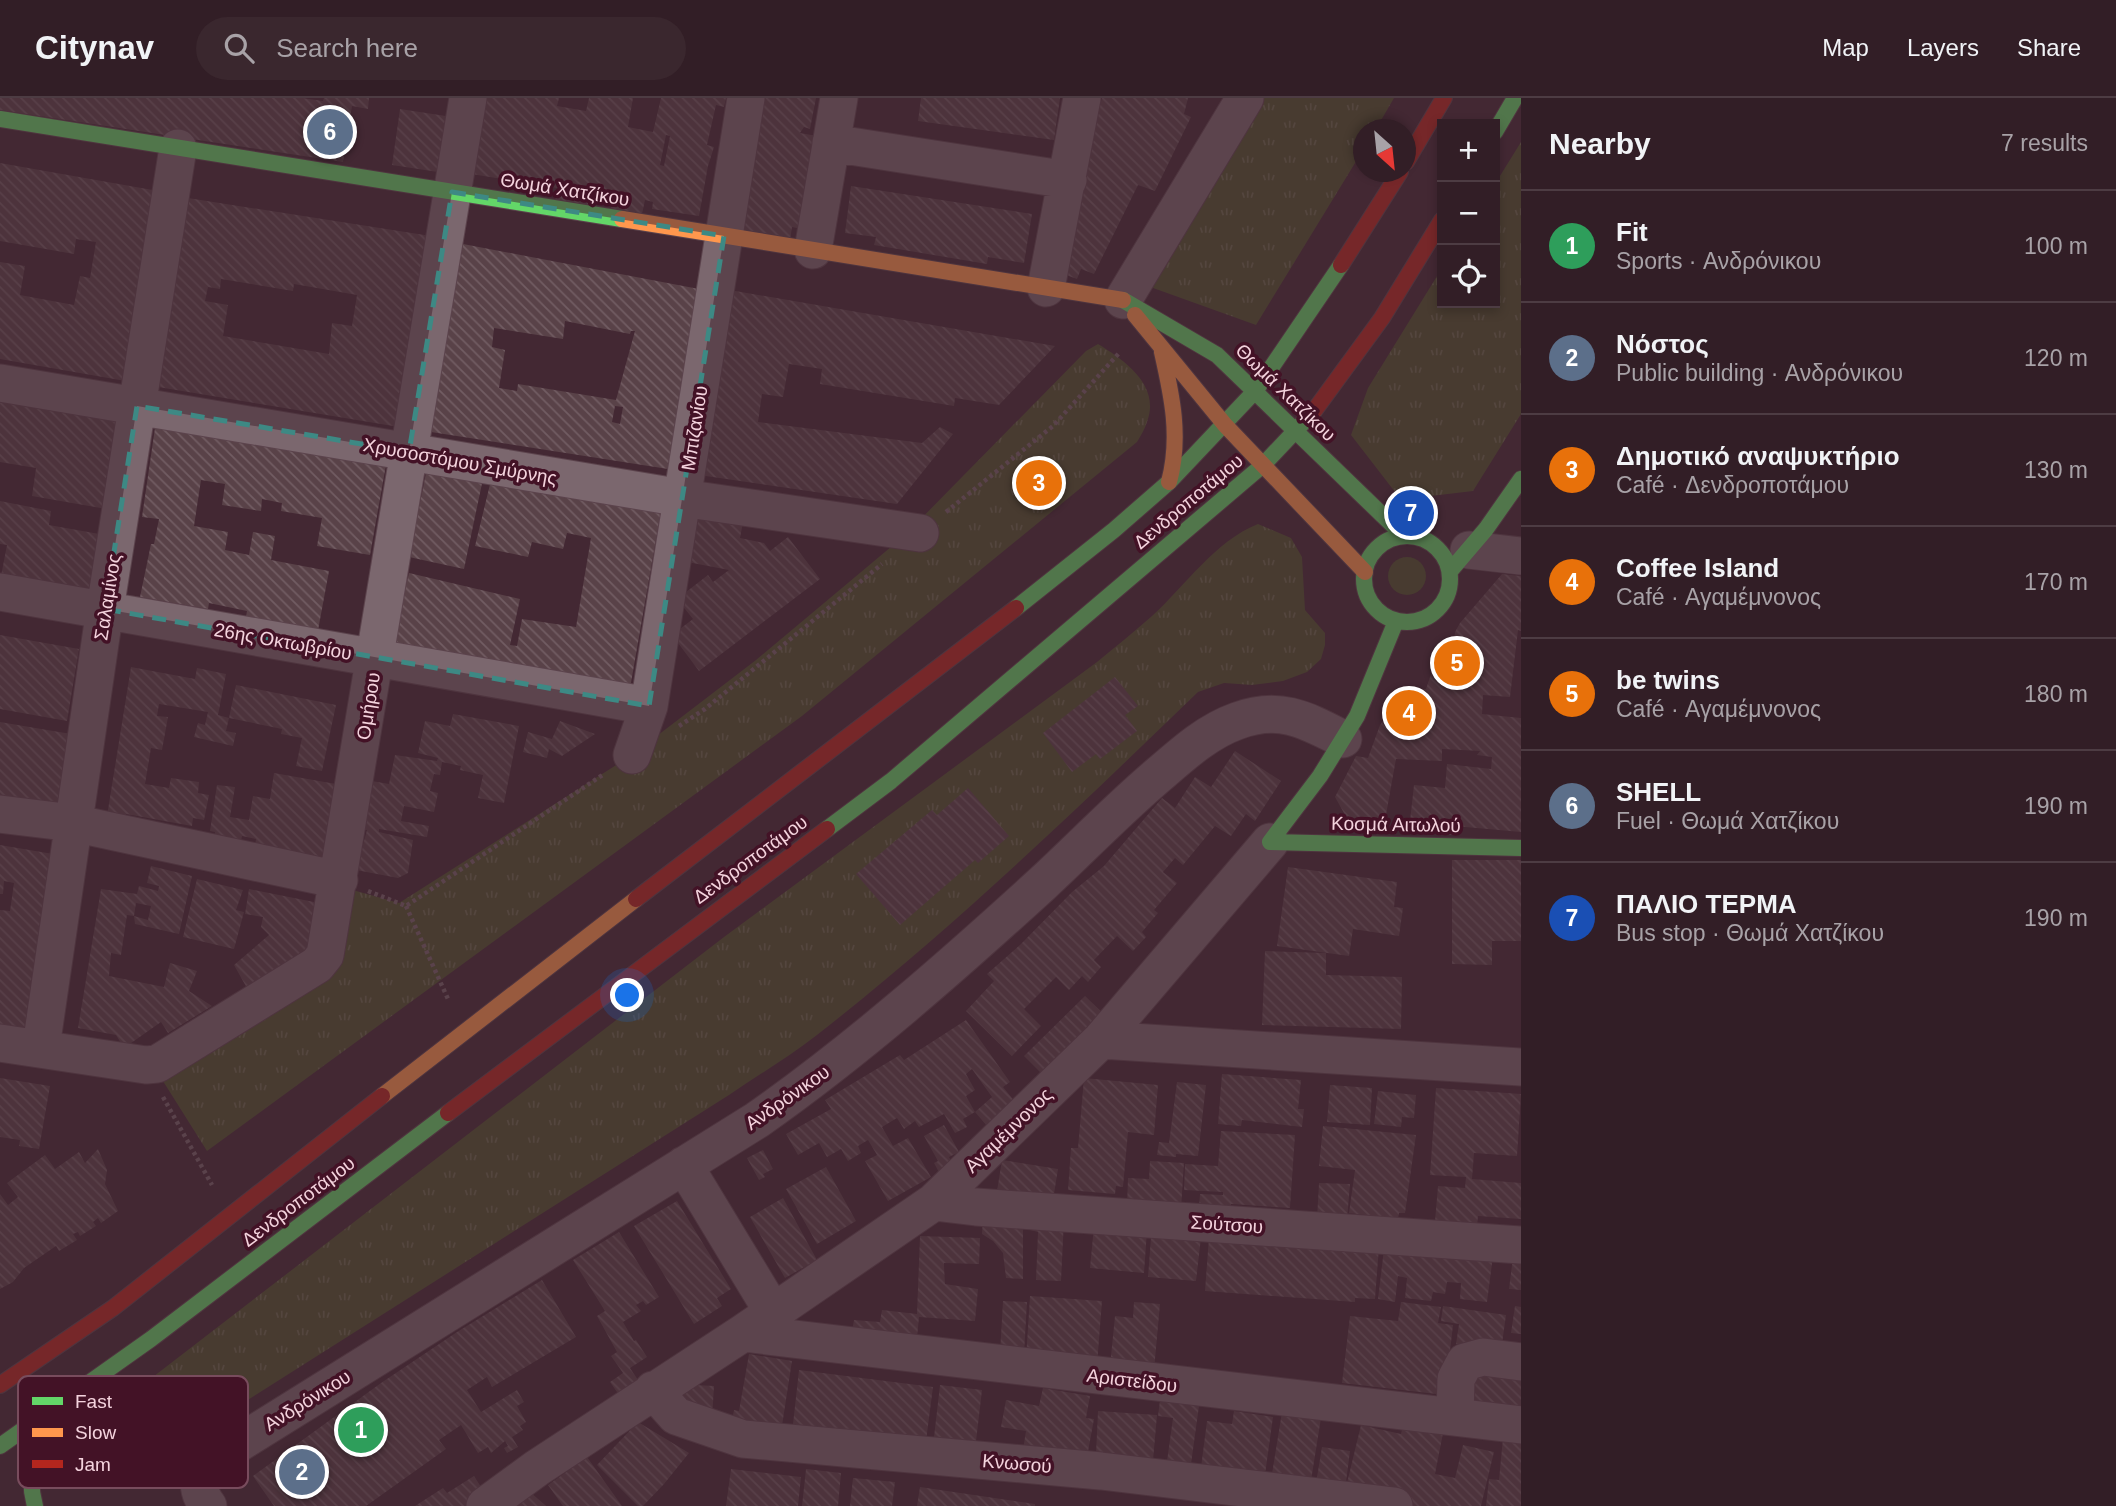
<!DOCTYPE html>
<html lang="en">
<head>
<meta charset="utf-8">
<style>
	:root { --surface:#321e26; --page:#3a272e; --text:#f1f3f6; --muted:#a8a2a7; --line:#4d3c43; --accent:#b697a2 }
	body { margin:0; font-family:Helvetica,sans-serif; background:var(--page); color:var(--text) }
	.controls { position:absolute; right:21px; top:21px; display:grid; overflow:hidden; border-radius:0px; box-shadow:0 4px 10px #0003 }
	.controls button { width:63px; height:63px; display:grid; place-items:center; padding:0; border:0; border-bottom:2px solid var(--line); background:var(--surface); color:var(--text); font:35px sans-serif }
	.compass { position:absolute; left:1353px; top:21px; width:63px; height:63px; border-radius:50%; background:var(--surface); box-shadow:0 4px 10px #0003; rotate:153deg }
	.you { position:absolute; left:628px; top:898px; width:24px; height:24px; margin:-18px; border:5px solid #fff; border-radius:50%; background:#1a73e8; box-shadow:0 0 0 10px #1a73e833 }
	.badge { display:grid; place-items:center; width:46px; height:46px; border-radius:50%; background:var(--accent); color:#fff; font-size:23px; font-weight:700 }
	.pin { position:absolute; translate:-50% -50%; border:4px solid #fff; box-shadow:0 2px 7px #0006 }
	.list { margin:0; padding:0; list-style:none }
	h2 { display:flex; justify-content:space-between; align-items:center; height:91px; margin:0; padding:0 28px; font-size:30px }
	h2 small { font-size:23px; font-weight:400; color:var(--muted) }
	.list li { display:grid; grid-template-columns:46px 1fr auto; gap:21px; align-items:center; box-sizing:border-box; height:112px; padding:0 28px; border-top:2px solid var(--line) }
	.list b { display:block; font-size:26px; white-space:nowrap }
	.list p { margin:0; font-size:23px; white-space:nowrap; color:var(--muted) }
	.list em { font-size:23px; font-style:normal; color:var(--muted) }
	.icon { flex:none; width:38px; height:38px; fill:none; stroke:currentColor; stroke-width:2; stroke-linecap:round; stroke-linejoin:round }
	.map { position:relative; flex:none; width:1521px; height:1408px; overflow:hidden }
	header { display:flex; align-items:center; gap:42px; box-sizing:border-box; height:98px; padding:0 35px; background:var(--surface); border-bottom:2px solid var(--line) }
	header strong { font-size:33px }
	nav { display:flex; gap:38px; margin-inline-start:auto; font-size:24px }
	.search { width:490px; height:63px; background:var(--page); display:flex; align-items:center; gap:18px; box-sizing:border-box; padding:0 24px; border-radius:38px; color:var(--muted); font-size:26px }
	main { display:flex }
	aside { flex:1; background:var(--surface) }
	.map>svg:first-child { display:block }
</style>
</head>
<body>
<header>
<strong>Citynav</strong>
<div class="search"><svg class="icon" aria-label="search" viewBox="0 0 24 24"><circle cx="10" cy="10" r="6"/><path d="M15 15l6 6"/></svg>Search here</div>
<nav><a>Map</a><a>Layers</a><a>Share</a></nav>
</header>
<main>
<div class="map">
<svg width="1521" height="1408" viewBox="0 0 1521 1408">
	<defs>
		<pattern id="park-tufts" width="24" height="20" patternUnits="userSpaceOnUse" patternTransform="scale(1.75)"><rect width="24" height="20" fill="#4e522e"/><path d="M3 7l-1-3M5 7V3M7 7l1-3M15 17l-1-3M17 17v-4M19 17l1-3" fill="none" stroke="#686a4c"/></pattern>
		<pattern id="building-back-hatch" width="6" height="6" patternUnits="userSpaceOnUse" patternTransform="scale(1.75)"><rect width="6" height="6" fill="#594248"/><path d="M-1 5l2 2M0 0l6 6M5-1l2 2" fill="none" stroke="#715c62"/></pattern>
	</defs>
	<rect width="100%" height="100%" fill="#432833"/>
	<path fill="#4e522e" d="M1388 478a19 19 0 1 1 38 0a19 19 0 1 1-38 0Z"/>
	<path fill="url(#park-tufts)" d="M1262,0H1394L1376,31L1364,32L1363,52L1256,227L1142,186Z
		M1521,44V316L1473,393L1431,398L1395,394L1351,337L1368,290L1442,170V205H1495V86Z
		M1098,246C1124,262 1161,287 1147,324C1145,331 1141,337 1137,344L802,618L207,1053L156,972L327,866L342,789L399,805L632,657L756,562L904,438L1086,253Z
		M1258,426L1291,440L1302,459L1305,512L1325,535V547L1321,561L1307,574L1283,583L1252,587L1224,585L1198,594C1075,713 951,832 817,937C789,959 758,977 729,997L186,1341L136,1292L724,839L1097,564C1115,549 1134,534 1152,518C1185,488 1215,443 1258,426Z"/>
	<path fill="url(#building-back-hatch)" fill-rule="evenodd" d="M0,0H302L323,3L324,0H369L368,11L352,8L343,64L0,12Z
		M480,0H559L557,8L586,13L589,0H633L628,29L653,34L661,0H726L724,9L716,7L707,47L714,49L708,68L699,118L652,111L653,104L645,102L642,116L611,110L613,99L598,96L596,110L555,104L557,90L465,75ZM666,37L670,38L664,68L660,67Z
		M765,0H816L810,31L804,29L800,35L828,40L812,133L792,129L790,143L740,134Z
		M921,0H1060L1054,42L918,23Z
		M1102,0H1188L1184,16L1191,19L1155,93L1138,87L1094,176L1081,171L1077,181L1066,177L1057,162Z
		M400,11L459,20L451,76L392,67Z
		M0,65L164,94L131,284L0,261V164L25,168L20,197L74,207L80,178L90,180L96,144L76,141L74,156L0,143Z
		M851,88L1032,116L1024,165L988,159L987,166L874,147L876,139L845,135Z
		M188,100L431,138L399,329L158,289ZM221,181L293,193L294,186L357,197L352,228L332,225L329,256L223,238L228,207L205,203L208,189L220,191Z
		M463,146L699,191L668,371L431,334ZM565,223L630,236L631,233H635L616,302L518,286L517,293L499,290L505,252L492,249L494,230L563,241ZM615,308L623,309L620,326L612,324Z
		M724,191L1055,248L999,307L955,300L954,308L820,286L822,271L789,266L783,299L762,296L758,324L922,345L940,329L953,336L897,406L692,376Z
		M0,304L127,325L112,412L32,398L36,370L0,364Z
		M155,330L272,347L386,367L370,457L317,448L322,420L281,413L282,405L262,401L261,413L222,407L225,386L201,382L194,428L228,434L225,452L249,457L253,434L275,438L271,462L329,473L316,543L244,530L247,513L209,505L208,511L140,499L151,446H154L159,421L142,419Z
		M428,365L484,376L464,471L409,459Z
		M493,374L661,413L629,596L391,551L409,475L520,501L510,547L517,548L522,521L576,529L591,440L567,435L563,451L532,444L528,459L475,448Z
		M0,403L51,413L49,427L105,437L92,505L1,478L7,447L0,446Z
		M690,416L743,424L740,440L764,445L770,453L788,439L820,481L699,573L672,537L693,521L677,501L708,477L713,484L729,472L682,463Z
		M1502,476L1521,478V533L1518,532L1510,599L1483,597L1482,616L1521,620V734L1454,728L1453,737L1409,732L1414,687L1445,690L1447,666L1491,671L1492,659L1477,657L1480,653L1442,651V663L1396,661L1384,728L1349,724L1335,699L1356,658L1368,660L1380,627L1405,590L1426,591L1435,564L1453,553L1455,534L1460,525Z
		M0,537L79,551L67,623L0,611Z
		M131,569L195,581L197,570L226,576L218,617L229,620L236,587L336,607L322,673L296,668L302,640L281,636L282,631L229,620L226,633L236,635L233,648L194,639L198,625L205,627L208,614L159,606L157,618L168,619L162,652L151,650L145,686L169,690L171,680L199,684L198,695L209,697L204,722L193,720L192,728L126,716L125,721L107,718Z
		M1115,579L1138,608L1125,617L1137,633L1100,661L1096,656L1072,674L1043,635Z
		M453,616L519,628L504,705L478,700L483,677L460,672L461,668L442,664L440,677L434,676L430,693L438,695L434,714L404,708L401,723L429,728L427,739L379,731V734L413,742L408,775L398,780L356,772L367,732L359,731L366,682L389,686L395,657L437,663L438,660L418,655L425,623L450,628Z
		M560,623L595,636L562,658L549,651L547,660L523,654L528,634L552,641Z
		M0,624L71,636L57,715L0,705Z
		M1235,653L1281,683L1255,723L1246,716L1231,738L1215,728L1183,767L1175,760L1163,774L1177,785L1154,812L1158,815L1142,834L1146,839L1133,853L1117,838L1094,862L1101,869L1088,884L1082,878L1069,892L1056,879L1024,911L1041,928L1012,958L966,913L994,883L987,876L1021,846L1072,794L1104,768L1162,700L1175,710L1195,679L1211,689Z
		M274,675L336,686L322,767L254,755L256,741L242,738L239,755L213,751L215,734L210,733L217,687L235,689L230,719L249,722L253,698L270,701Z
		M968,690L1009,738L978,765L975,762L900,827L856,776L932,712L937,717Z
		M0,747L59,757L30,938L0,934V812L10,813L14,785L4,783L3,796H0Z
		M1452,762H1521V843H1492V867L1452,866Z
		M151,768L192,778L179,836L135,826L134,818L127,817L121,857L111,855L109,878L164,889L170,865L197,873L189,893L212,908L168,935L161,924L124,950L116,937L78,930L101,791L137,796L139,788L158,793L159,788L147,785ZM136,805L151,808L148,822L134,818Z
		M1288,769L1397,784L1394,809L1403,810L1399,838L1353,831L1349,858L1277,848Z
		M197,781L243,792L236,812L244,814L234,851L183,839Z
		M249,791L329,807L320,851L248,892L234,867L269,837L261,829L263,819L245,816Z
		M1265,853L1326,855V877L1402,879L1401,931L1262,927Z
		M1085,898L1109,921L1042,976L1024,958Z
		M966,922L1010,984L1003,989L1016,1005L988,1029L975,1014L963,1021L967,1029L955,1035L944,1016L919,1029L915,1023L904,1031L897,1020L882,1029L893,1048L908,1040L931,1079L888,1103L865,1063L877,1057L868,1042L858,1048L861,1055L848,1063L841,1051L827,1059L819,1045L798,1057L786,1036L831,1011L825,1002L900,957L904,962ZM972,971L992,999L975,1014L966,998L975,992L966,976Z
		M1222,976L1301,982L1298,1011H1304L1302,1029L1242,1022L1241,1028L1218,1026Z
		M0,980L50,988L39,1051L19,1048L20,1042L0,1039Z
		M1084,980L1158,987L1154,1037L1128,1034L1123,1089L1116,1088L1115,1096L1068,1092L1071,1050H1078Z
		M1177,984L1206,987L1198,1058L1176,1056V1059L1157,1057L1159,1044L1169,1045Z
		M1330,987L1372,990L1370,1027L1327,1024Z
		M1436,990L1521,996L1517,1058L1474,1055L1472,1081L1521,1085V1121L1478,1118L1476,1139L1434,1135L1438,1088L1465,1090L1466,1079L1430,1077Z
		M1378,993L1416,997L1414,1020L1402,1019L1401,1029L1374,1026Z
		M944,1027L959,1054L949,1059L955,1070L941,1078L934,1065L938,1063L924,1038Z
		M1323,1028L1416,1037L1405,1115H1399L1398,1121L1349,1115L1355,1072L1319,1068Z
		M1221,1033L1295,1037L1290,1110L1231,1106V1110L1199,1108L1200,1096L1223,1097V1094L1184,1092L1185,1066L1218,1068Z
		M98,1051L107,1072L105,1086L118,1113L101,1125L98,1120L93,1124L96,1128L80,1138L78,1134L73,1136L77,1142L59,1153L56,1148L24,1170L13,1184L0,1191V1096L8,1107L18,1099L7,1085L45,1057L55,1071L79,1054L85,1065Z
		M763,1052L773,1071L763,1076L765,1079L759,1082L747,1060Z
		M1002,1062L1058,1071L1053,1102L997,1093Z
		M1150,1063L1184,1065L1181,1111L1127,1108L1128,1080L1149,1081Z
		M826,1069L856,1123L817,1146L786,1091Z
		M1319,1085L1350,1086L1347,1122L1317,1121Z
		M783,1100L817,1162L785,1180L750,1119Z
		M677,1103L731,1191L717,1200L722,1208L694,1226L634,1128Z
		M983,1117L1064,1122L1061,1183L1036,1182L1038,1134L1023,1130V1181L1006,1180L1003,1155L993,1143L982,1136Z
		M1152,1126L1202,1131L1196,1183L1148,1179Z
		M1094,1128L1147,1133L1144,1175L1090,1170Z
		M619,1134L659,1199L646,1207L643,1203L636,1207L641,1213L623,1224L634,1243L636,1242L647,1259L630,1270L646,1294L626,1307L610,1284L623,1275L611,1258L617,1254L597,1218L605,1213L573,1162Z
		M920,1138L980,1140L979,1166L944,1165V1168L945,1186L978,1191L975,1223L919,1219L917,1240L851,1239L854,1222L880,1224L882,1212L917,1216Z
		M1209,1139L1379,1149L1375,1201L1355,1200V1204L1205,1193Z
		M1384,1151L1493,1158L1487,1204L1460,1201L1461,1185L1447,1184L1445,1196L1433,1194L1431,1203L1405,1200L1407,1180L1398,1178L1395,1204L1378,1201Z
		M1513,1159L1521,1160V1192L1509,1191Z
		M542,1182L576,1239L492,1289L487,1279L467,1292L481,1314L517,1292L524,1304L517,1308L526,1324L520,1328L523,1332L512,1339L518,1349L507,1355L504,1350L508,1348L505,1343L491,1355L488,1349L478,1355L461,1327L439,1342L446,1351L366,1408H274L253,1378L381,1285L457,1234Z
		M1030,1198L1102,1203L1097,1267L1026,1261Z
		M1003,1203L1027,1204L1024,1256L1000,1255Z
		M1134,1204L1160,1206L1154,1272L1110,1268L1115,1218L1133,1220Z
		M1401,1204L1441,1209L1438,1225L1453,1227L1445,1297L1342,1285L1350,1218L1398,1223Z
		M1443,1208L1506,1217L1501,1253L1456,1246L1459,1226L1441,1223Z
		M1515,1208L1521,1209V1236L1511,1235Z
		M749,1256L792,1263L779,1347L729,1338L734,1312L739,1313Z
		M1477,1269L1521,1270V1325L1461,1309Z
		M799,1272L933,1289L926,1343L791,1344Z
		M677,1286L714,1288L711,1338L680,1329Z
		M940,1287L982,1292L973,1369L931,1365Z
		M1043,1290L1090,1298L1086,1320L1094,1321L1083,1381L1020,1370L1026,1333L1001,1329L1006,1302L1039,1308Z
		M1160,1302L1199,1308L1187,1395L1163,1392L1173,1320L1158,1318Z
		M1098,1313L1157,1317L1152,1374L1095,1377Z
		M1234,1313L1273,1319L1262,1398L1200,1377L1207,1323L1232,1326Z
		M1282,1314L1321,1320L1309,1395L1270,1388Z
		M1404,1322L1444,1330L1435,1376L1455,1380L1463,1347L1494,1354L1481,1408H1380L1347,1385L1361,1327L1401,1336Z
		M638,1324L689,1355L664,1386L643,1408H638L597,1367Z
		M1503,1340L1521,1341V1408H1486L1489,1381L1499,1382Z
		M1322,1349L1350,1353L1346,1384L1315,1391Z
		M587,1359L622,1408H563L548,1387Z
		M731,1371L801,1379L798,1408H726Z
		M806,1371L841,1375L838,1408H802Z
		M474,1378L490,1403L482,1408H415L443,1390L447,1395Z
		M853,1380L895,1384L892,1408H850Z
		M521,1386L546,1408H502Z
		M920,1389L1035,1406V1408H917Z"/>
	<g fill="none" stroke-linecap="round" stroke-linejoin="round">
		<defs>
			<path id="lane" d="M89,1338L200,1379"/>
			<path id="street" d="M831,45L1068,82
				M813,152L839,0
				M1046,190L1082,0
				M1123,202L1245,0
				M0,285L682,400L920,435
				M1469,452L1521,458
				M0,494L649,608
				M632,657L649,608L746,0
				M0,716L73,725L339,782
				M1101,942L1521,969
				M0,945L146,967L157,966L317,867L325,857L468,0
				M41,949L105,511L178,50
				M684,1067L773,1214
				M934,1104L976,1109L1521,1147
				M743,1235L1521,1327
				M653,1292L676,1318L743,1341L1101,1373L1394,1408
				M1455,1319L1456,1281L1465,1264L1483,1259L1521,1264
				M208,1408C195,1391 197,1377 212,1362L757,1022C858,951 952,868 1043,785C1083,748 1121,708 1163,673C1186,653 1209,633 1237,623C1280,607 1306,622 1343,641
				M485,1408L537,1370L743,1235L934,1104L1101,942L1270,744"/>
			<path id="fast" d="M0,21L622,121
				M1495,34L1515,0
				M1123,202L1217,257L1404,438
				M1364 481a43 43 0 1 1 86 0a43 43 0 1 1-86 0Z
				M1451,472L1486,431L1521,381
				M1016,510L1114,432L1169,384L1256,292L1341,167
				M827,731L891,683L1263,367L1314,313
				M1270,744L1320,678L1357,618L1396,523
				M1270,744L1521,750
				M0,1348L151,1241L448,1015
				M35,1408C25,1371 36,1343 58,1313"/>
			<path id="slow" d="M622,121L1123,202
				M1135,217L1225,327L1365,474
				M1162,254C1172,298 1181,339 1169,384
				M382,998L636,801"/>
			<path id="jam" d="M1406,64L1444,0
				M1341,167L1400,74
				M1314,313L1382,220L1442,122
				M636,801L1016,510
				M448,1015L827,731
				M0,1287L113,1210L382,998"/>
		</defs>
		<use href="#lane" stroke="#5c444d" stroke-width="22"/>
		<use href="#street" stroke="#5c444d" stroke-width="39"/>
		<use href="#fast" stroke="#5c444d" stroke-width="18"/>
		<use href="#slow" stroke="#5c444d" stroke-width="18"/>
		<use href="#jam" stroke="#5c444d" stroke-width="18"/>
		<path stroke="#756269" stroke-width="4.5" stroke-dasharray="3.5 3.5" stroke-linecap="butt" d="M946,414L1053,328L1120,254
			M679,628L705,611L882,466
			M368,793L406,808L604,676
			M406,808L448,901
			M163,999L212,1087"/>
		<use href="#lane" stroke="#7b676e" stroke-width="19"/>
		<use href="#street" stroke="#7b676e" stroke-width="37"/>
		<use href="#fast" stroke="#63d668" stroke-width="16"/>
		<use href="#slow" stroke="#ff974d" stroke-width="16"/>
		<use href="#jam" stroke="#b3261e" stroke-width="16"/>
	</g>
	<path d="M0 0H1521V1408H0ZM452,94L724,138L649,608L105,511L137,308L409,354Z" fill="#432833" fill-opacity=".55" fill-rule="evenodd"/>
	<path fill="none" stroke="#3d8984" stroke-width="5" stroke-dasharray="14 9" stroke-linejoin="round" d="M452,94L724,138L649,608L105,511L137,308L409,354Z"/>
	<g text-anchor="middle" stroke-width="7" stroke-linejoin="round" paint-order="stroke">
		<g font-size="19" fill="#f4d3dd" stroke="#431226">
			<text transform="translate(565 91) rotate(9)" y="7">Θωμά Χατζίκου</text>
			<text transform="translate(1286 294) rotate(44)" y="7">Θωμά Χατζίκου</text>
			<text transform="translate(694 330) rotate(-81)" y="7">Μπιζανίου</text>
			<text transform="translate(460 363) rotate(10)" y="7">Χρυσοστόμου Σμύρνης</text>
			<text transform="translate(1188 403) rotate(-40)" y="7">Δενδροποτάμου</text>
			<text transform="translate(107 499) rotate(-81)" y="7">Σαλαμίνος</text>
			<text transform="translate(283 543) rotate(10)" y="7">26ης Οκτωβρίου</text>
			<text transform="translate(368 608) rotate(-81)" y="7">Ομήρου</text>
			<text transform="translate(1396 726) rotate(1)" y="7">Κοσμά Αιτωλού</text>
			<text transform="translate(750 761) rotate(-36)" y="7">Δενδροποτάμου</text>
			<text transform="translate(787 999) rotate(-35)" y="7">Ανδρόνικου</text>
			<text transform="translate(1008 1032) rotate(-44)" y="7">Αγαμέμνονος</text>
			<text transform="translate(298 1103) rotate(-37)" y="7">Δενδροποτάμου</text>
			<text transform="translate(1227 1126) rotate(4)" y="7">Σούτσου</text>
			<text transform="translate(1132 1282) rotate(7)" y="7">Αριστείδου</text>
			<text transform="translate(307 1302) rotate(-32)" y="7">Ανδρόνικου</text>
			<text transform="translate(1017 1365) rotate(5)" y="7">Κνωσού</text>
		</g>
	</g>
	<rect x="18" y="1278" width="230" height="112" rx="10" fill="#431226" stroke="#784c5d" stroke-width="2"/>
	<rect x="32" y="1299" width="31" height="8" fill="#63d668"/>
	<rect x="32" y="1330" width="31" height="9" fill="#ff974d"/>
	<rect x="32" y="1362" width="31" height="8" fill="#b3261e"/>
	<g font-size="19" fill="#f4d3dd">
		<text x="75" y="1310">Fast</text>
		<text x="75" y="1341">Slow</text>
		<text x="75" y="1373">Jam</text>
	</g>
</svg>
<div class="controls">
<button>+</button>
<button>−</button>
<button><svg class="icon" aria-label="locate" viewBox="0 0 24 24"><circle cx="12" cy="12" r="6"/><path d="M12 2v4M12 18v4M2 12h4M18 12h4"/></svg></button>
</div>
<svg class="compass" viewBox="-18 -18 36 36"><path d="M0-13l5 13h-10z" fill="#e53935"/><path d="M0 13l5-13h-10z" fill="#a8a2a7"/></svg>
<div class="you"></div>
<div class="pin badge" style="left:361px;top:1332px;background:#2e9e5b">1</div>
<div class="pin badge" style="left:302px;top:1374px;background:#5c6f8a">2</div>
<div class="pin badge" style="left:1039px;top:385px;background:#e8710a">3</div>
<div class="pin badge" style="left:1409px;top:615px;background:#e8710a">4</div>
<div class="pin badge" style="left:1457px;top:565px;background:#e8710a">5</div>
<div class="pin badge" style="left:330px;top:34px;background:#5c6f8a">6</div>
<div class="pin badge" style="left:1411px;top:415px;background:#1a4fb4">7</div>
</div>
<aside>
<h2>Nearby<small>7 results</small></h2>
<ul class="list">
<li><span class="badge" style="background:#2e9e5b">1</span><div><b>Fit</b><p>Sports · Ανδρόνικου</p></div><em>100 m</em></li>
<li><span class="badge" style="background:#5c6f8a">2</span><div><b>Νόστος</b><p>Public building · Ανδρόνικου</p></div><em>120 m</em></li>
<li><span class="badge" style="background:#e8710a">3</span><div><b>Δημοτικό αναψυκτήριο</b><p>Café · Δενδροποτάμου</p></div><em>130 m</em></li>
<li><span class="badge" style="background:#e8710a">4</span><div><b>Coffee Island</b><p>Café · Αγαμέμνονος</p></div><em>170 m</em></li>
<li><span class="badge" style="background:#e8710a">5</span><div><b>be twins</b><p>Café · Αγαμέμνονος</p></div><em>180 m</em></li>
<li><span class="badge" style="background:#5c6f8a">6</span><div><b>SHELL</b><p>Fuel · Θωμά Χατζίκου</p></div><em>190 m</em></li>
<li><span class="badge" style="background:#1a4fb4">7</span><div><b>ΠΑΛΙΟ ΤΕΡΜΑ</b><p>Bus stop · Θωμά Χατζίκου</p></div><em>190 m</em></li>
</ul>
</aside>
</main>
</body>
</html>
